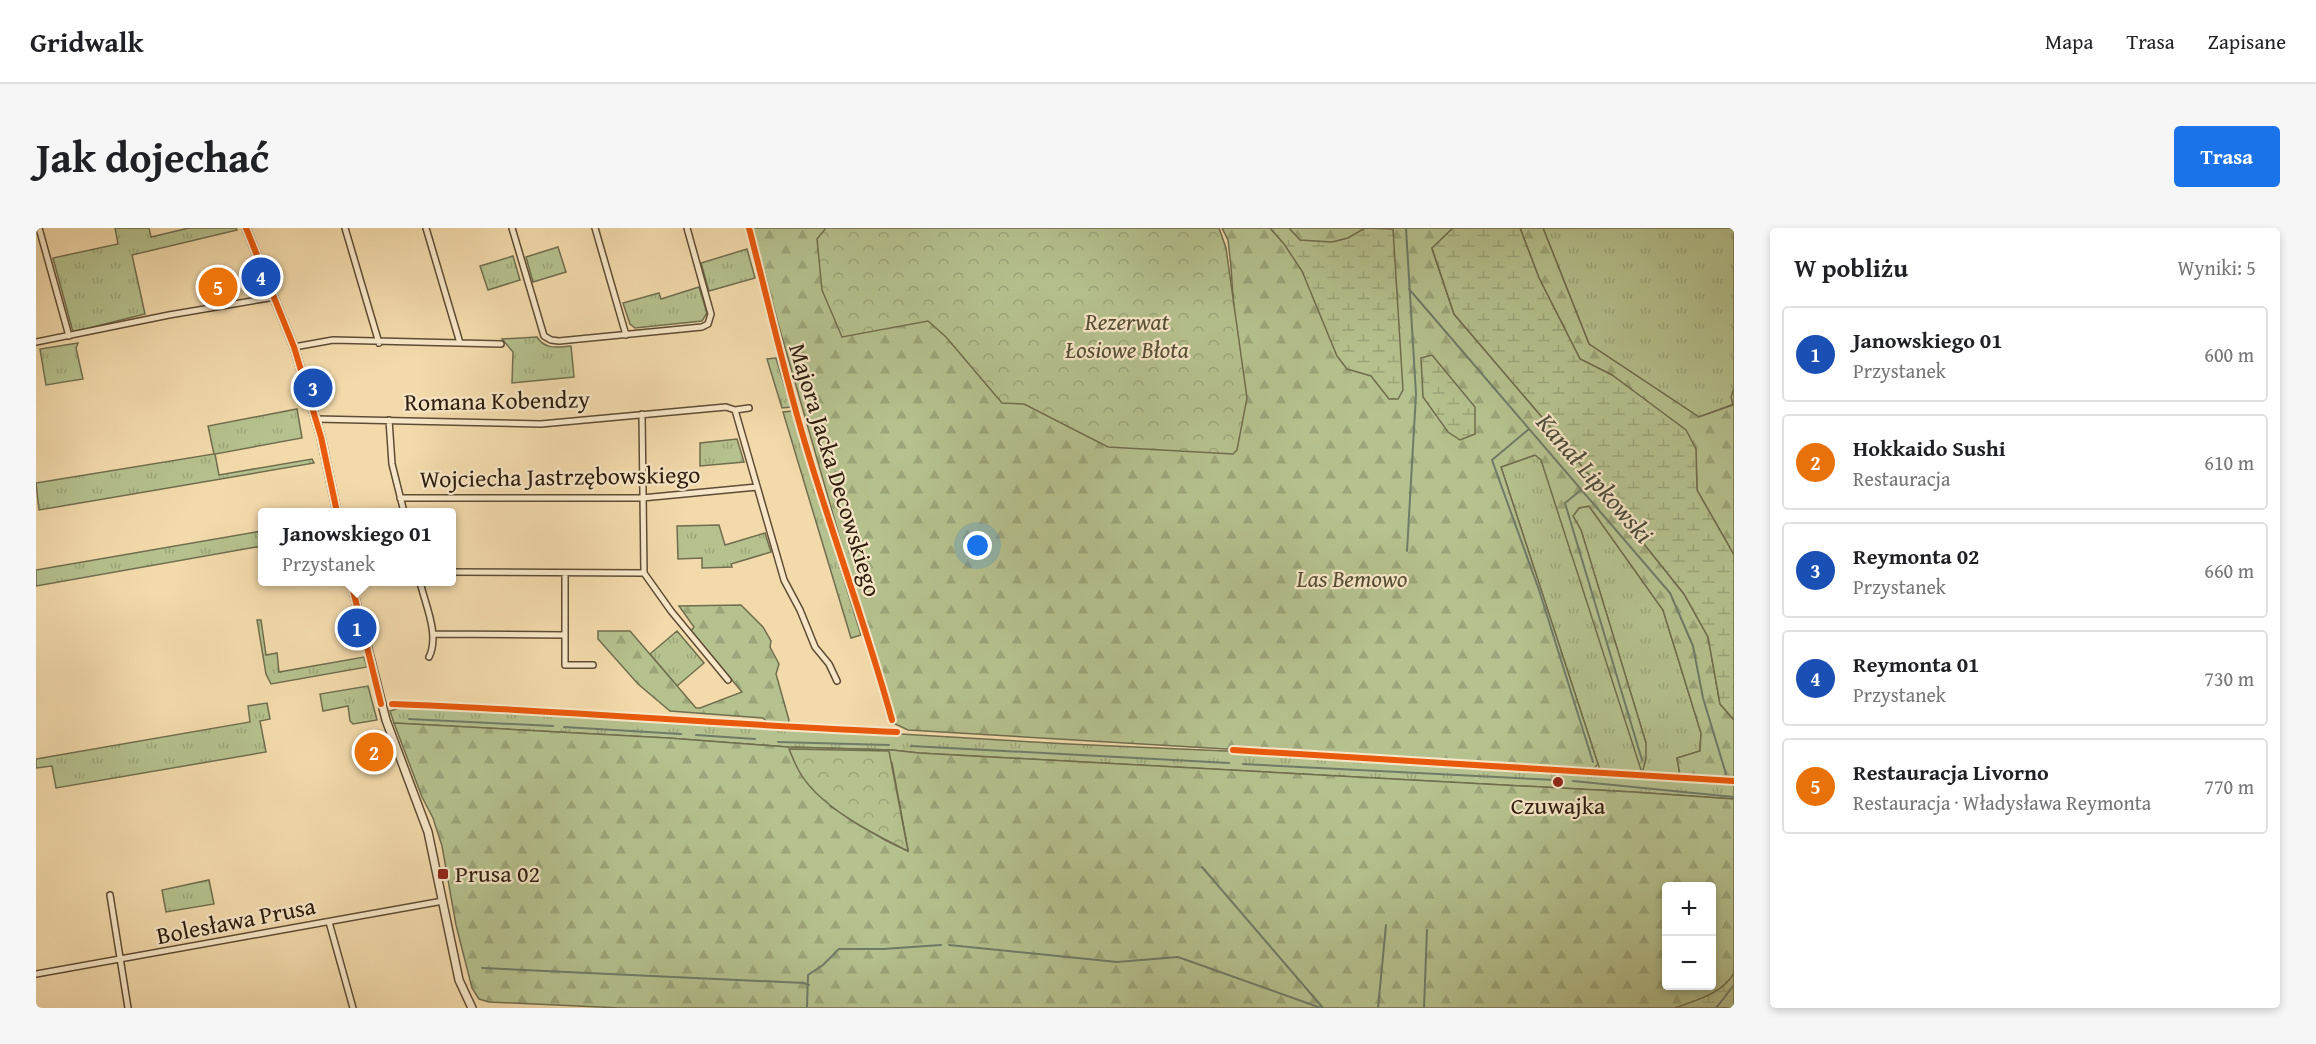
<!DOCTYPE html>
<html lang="pl">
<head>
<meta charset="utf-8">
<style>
	:root { --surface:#fff; --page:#f6f6f6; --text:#202124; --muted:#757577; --line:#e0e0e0; --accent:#1a73e8 }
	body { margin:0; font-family:"Gentium Book Plus",serif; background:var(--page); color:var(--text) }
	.controls { position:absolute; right:18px; bottom:18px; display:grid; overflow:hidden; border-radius:6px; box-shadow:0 3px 9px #0003 }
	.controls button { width:54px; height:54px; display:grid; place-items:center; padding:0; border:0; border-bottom:2px solid var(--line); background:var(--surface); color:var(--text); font:30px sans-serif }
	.you { position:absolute; left:942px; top:318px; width:21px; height:21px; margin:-15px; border:4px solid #fff; border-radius:50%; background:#1a73e8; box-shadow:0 0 0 9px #1a73e833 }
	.badge { display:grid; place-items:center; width:39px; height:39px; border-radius:50%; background:var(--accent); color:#fff; font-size:20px; font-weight:700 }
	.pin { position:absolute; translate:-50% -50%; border:3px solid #fff; box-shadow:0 2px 6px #0006 }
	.popup { position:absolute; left:222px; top:280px; width:198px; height:78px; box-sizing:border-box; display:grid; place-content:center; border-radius:6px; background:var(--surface); filter:drop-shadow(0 2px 4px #0005); font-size:20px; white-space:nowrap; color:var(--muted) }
	.popup b { font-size:22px; color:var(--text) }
	.popup::after { content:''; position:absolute; left:50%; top:100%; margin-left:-12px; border:12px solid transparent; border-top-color:var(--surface) }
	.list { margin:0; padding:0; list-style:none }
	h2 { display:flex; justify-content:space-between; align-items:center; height:78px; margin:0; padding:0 24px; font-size:26px }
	h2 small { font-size:20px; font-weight:400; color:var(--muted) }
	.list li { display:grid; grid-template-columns:39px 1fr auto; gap:18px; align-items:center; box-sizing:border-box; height:96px; margin:0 12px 12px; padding:0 12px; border:2px solid var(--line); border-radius:6px }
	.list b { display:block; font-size:22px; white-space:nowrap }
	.list p { margin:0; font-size:20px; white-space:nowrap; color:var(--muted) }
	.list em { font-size:20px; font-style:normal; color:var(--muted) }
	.map { position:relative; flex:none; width:1698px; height:780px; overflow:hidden; border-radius:6px }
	header { display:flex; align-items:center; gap:36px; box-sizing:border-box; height:84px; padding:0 30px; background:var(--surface); border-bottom:2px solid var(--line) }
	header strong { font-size:28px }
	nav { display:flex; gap:33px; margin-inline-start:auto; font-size:21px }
	.intro { display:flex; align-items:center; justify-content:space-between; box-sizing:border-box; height:144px; padding:0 36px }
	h1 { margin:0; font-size:42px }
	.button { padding:15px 27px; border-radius:6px; background:var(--accent); color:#fff; font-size:21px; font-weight:700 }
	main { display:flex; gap:36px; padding:0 36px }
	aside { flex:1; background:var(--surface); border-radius:6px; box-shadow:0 3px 9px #0003 }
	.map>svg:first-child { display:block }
</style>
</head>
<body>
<header>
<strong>Gridwalk</strong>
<nav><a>Mapa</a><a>Trasa</a><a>Zapisane</a></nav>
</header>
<div class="intro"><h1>Jak dojechać</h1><a class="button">Trasa</a></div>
<main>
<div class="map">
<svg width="1698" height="780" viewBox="0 0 1698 780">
	<defs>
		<pattern id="grass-tufts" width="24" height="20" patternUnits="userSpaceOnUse" patternTransform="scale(1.5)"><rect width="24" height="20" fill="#b5c18e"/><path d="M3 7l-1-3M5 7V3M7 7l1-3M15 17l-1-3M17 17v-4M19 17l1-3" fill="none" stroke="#9ca579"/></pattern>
		<pattern id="forest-firs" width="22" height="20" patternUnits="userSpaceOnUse" patternTransform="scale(1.5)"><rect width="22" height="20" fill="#b5c18e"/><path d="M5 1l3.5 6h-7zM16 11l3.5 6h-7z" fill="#9ca579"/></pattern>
		<pattern id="wetland-marsh" width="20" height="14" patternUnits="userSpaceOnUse" patternTransform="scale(1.5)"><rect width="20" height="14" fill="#b5c18e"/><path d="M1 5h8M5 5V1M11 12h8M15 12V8" fill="none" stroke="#9ca579"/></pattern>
		<pattern id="park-crowns" width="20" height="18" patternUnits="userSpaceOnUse" patternTransform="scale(1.5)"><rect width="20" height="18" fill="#b5c18e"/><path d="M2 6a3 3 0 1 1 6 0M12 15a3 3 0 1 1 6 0" fill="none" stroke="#9ca579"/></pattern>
	</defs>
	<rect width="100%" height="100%" fill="#f3daab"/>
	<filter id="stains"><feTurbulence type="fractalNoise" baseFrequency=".00333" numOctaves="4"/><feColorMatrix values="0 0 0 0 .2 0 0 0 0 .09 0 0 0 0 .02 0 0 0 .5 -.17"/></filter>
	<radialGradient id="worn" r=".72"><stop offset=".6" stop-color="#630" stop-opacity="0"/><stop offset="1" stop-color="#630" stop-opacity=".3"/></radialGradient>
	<path fill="url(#grass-tufts)" stroke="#706e4e" stroke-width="1.5" d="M79,0H113L115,9L153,0H200L201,2L96,27L109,86L37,104L17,30L82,16Z
		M1507,0H1698V176L1663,189L1553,116Z
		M522,19L530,44L497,54L490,29Z
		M711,21L719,50L673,63L665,35Z
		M477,28L484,52L452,62L444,38Z
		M663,59L671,85L666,93L599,100L594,96L587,75L623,65L625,71Z
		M501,109C509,122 521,119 535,118L538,149L476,155L477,124L466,111Z
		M42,115L40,120L47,151L10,157L4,121Z
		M740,130L755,179L746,180L731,131Z
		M261,181L266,210L179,226L183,247L276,231L278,235L3,282L0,255L178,226L172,198Z
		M756,183L825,407L815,410L747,184Z
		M701,211L708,234L664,238V215Z
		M1499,227L1505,231L1534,315L1610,515L1545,302L1537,288L1543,280L1553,278L1627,382L1665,505L1664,523L1641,530L1644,547L1564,542L1465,239Z
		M683,297L689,317L729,305L735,324L695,336L696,339L666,340V330L642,331L641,298Z
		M226,303V318L0,358V342Z
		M221,392H225L230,427L241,425L243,444L328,429L331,439L235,456L230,446Z
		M641,403L668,435L641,458L614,426Z
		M332,458L341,492L317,496L314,493L312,478L287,483L284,466Z
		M231,475L234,491L224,493L230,524L20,560L16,538L0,540V531L214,494L212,478Z
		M366,479L477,483L1032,516L1190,523L1698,556V571L1597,564L883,525L856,522L752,519L632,510L358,495L354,483Z
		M173,652L178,676L130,684L126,662Z"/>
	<path fill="url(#forest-firs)" stroke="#706e4e" stroke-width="1.5" fill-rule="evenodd" d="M717,0H796L897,57L1205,187L1195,39L1192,12L1186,0H1417L1396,21L1418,86L1517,202L1648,366L1672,409L1684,476L1698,492V551L1644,547L1641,530L1664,523L1665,505L1627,382L1553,278L1543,280L1537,288L1545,302L1610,515V531L1606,545L1505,232L1499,227L1465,239L1562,536L1556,543L872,502L857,495L742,95Z
		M1484,0H1507L1553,116L1663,189L1697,177L1695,169L1698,160V327L1661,262L1660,221L1576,147L1544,131L1503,50Z
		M705,377L727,399L735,413L734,419L743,436L740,446L753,492L752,497L732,495L727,490L634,483L602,456L562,411V403H594L660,480H664L706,464L655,403L658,399L643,378Z
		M358,495L632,510L752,519L856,522L883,525L1597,564L1698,571V780H585L453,774L443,771L436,760L420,697L406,618L397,590L386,569ZM856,535L872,622V623L849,612L794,578ZM1630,658H1676V758H1630Z"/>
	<path fill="url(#wetland-marsh)" stroke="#706e4e" stroke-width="1.5" d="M1234,0H1253L1264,12L1296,14L1312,10L1329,0L1357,1L1367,162L1362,171H1353L1335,148L1311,141L1301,128L1266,43L1248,16Z
		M1417,0H1484L1503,50L1544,131L1576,147L1650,202L1660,221L1661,262L1698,327V492L1684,476L1672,409L1648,366L1517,202L1418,86L1396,20Z
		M1396,127L1439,179V206L1424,212L1412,204L1387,169L1385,130Z
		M1698,745V780H1639C1660,772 1686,766 1698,745Z"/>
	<path fill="url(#park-crowns)" stroke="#706e4e" stroke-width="1.5" d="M790,0H1183L1190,20L1211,170L1201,222L1197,226L1072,219L988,176L966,175L910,109L892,93L806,109L786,62L781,11Z
		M753,521L853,523L872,623C837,606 782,578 763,543C759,536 756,528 753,521Z"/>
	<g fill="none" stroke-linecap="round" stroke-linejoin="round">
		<path stroke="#6f7b69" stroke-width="2" d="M1370,0L1380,166L1371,323
			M1373,61L1634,365L1657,418L1667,470L1690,546
			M1493,201L1456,232L1503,362L1557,534
			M1545,262L1529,275L1606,532
			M373,491L517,498
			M528,499L645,506
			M660,507L719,511
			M742,514L853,517
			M875,518L1193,535
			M1207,536L1519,552
			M1537,553L1698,569
			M1166,639L1287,780
			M913,717L1081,734L1142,729L1285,780
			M446,740L768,755L773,757
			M771,779L772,747L787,737L803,721H847L905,717
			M1342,780L1350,697
			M1388,780L1391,702
			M1680,780L1698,757"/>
		<defs>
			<path id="minor" d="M3,0L33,108
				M309,0L343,115
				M390,0L424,115
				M476,0L508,108L515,112L523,113L666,99L672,96L675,86L651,0
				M559,0L590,107
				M713,0C731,69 747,140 767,208C795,304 830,397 856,492
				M0,114L133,87L239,69
				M258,119L297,112L465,116
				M699,182L748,352L764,382L779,419L793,436L801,453
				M606,186L608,345
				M280,191L505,196L690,179L699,182L713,180
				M353,192L356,236L368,284
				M364,270H606L721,259
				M416,344L608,345
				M529,345V437H557
				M608,345L635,383L692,452
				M384,354C389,376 404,407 393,429
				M397,406L529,407
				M74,667L92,780
				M293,694L317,780
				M0,746L407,673"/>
			<path id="tertiary" d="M210,0L258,119L285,209L301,284
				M315,354L350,492L392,604L423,752L436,780"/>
		</defs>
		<use href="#minor" stroke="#5e4c34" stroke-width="8"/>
		<use href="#tertiary" stroke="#5e4c34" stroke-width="10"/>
		<use href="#minor" stroke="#f7e7c8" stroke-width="5"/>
		<use href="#tertiary" stroke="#f7e7c8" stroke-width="7"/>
		<defs>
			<path id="cycleway" d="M210,0L258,119L285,209L301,284
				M713,0C731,69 747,140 767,208C795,304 830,397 856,492
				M315,354L345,476
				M356,476C524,482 692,497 861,504
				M1197,522L1698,553"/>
		</defs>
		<use href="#cycleway" stroke="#f7e7c8" stroke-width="10"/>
		<use href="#cycleway" stroke="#e8590c" stroke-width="6"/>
	</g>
	<g fill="#8f2418" stroke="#f7e7c8" stroke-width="2">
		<circle cx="1522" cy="554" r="6"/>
		<rect x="401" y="640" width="12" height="12" rx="3"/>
	</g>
	<g text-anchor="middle" stroke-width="4.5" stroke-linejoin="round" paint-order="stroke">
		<g font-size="24" font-style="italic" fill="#554e34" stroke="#f7e7c8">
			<text x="1091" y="102">Rezerwat<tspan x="1091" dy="28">Łosiowe Błota</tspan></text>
			<text x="1316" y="359">Las Bemowo</text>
		</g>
		<g font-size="24" fill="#2c1c0d" stroke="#f7e7c8">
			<text transform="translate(461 173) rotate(-1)" y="8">Romana Kobendzy</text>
			<text transform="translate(799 242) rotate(73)" y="8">Majora Jacka Decowskiego</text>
			<text transform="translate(524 249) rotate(-1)" y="8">Wojciecha Jastrzębowskiego</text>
			<text transform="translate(200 693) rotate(-11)" y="8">Bolesława Prusa</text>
		</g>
		<g font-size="24" fill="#2c1c0d" stroke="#f7e7c8">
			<text x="1522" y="586">Czuwajka</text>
			<text x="419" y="654" text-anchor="start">Prusa 02</text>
		</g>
		<g font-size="26" font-style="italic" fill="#4e4c3b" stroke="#f7e7c8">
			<text transform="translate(1559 250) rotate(49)" y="9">Kanał Lipkowski</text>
		</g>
	</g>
	<rect width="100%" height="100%" filter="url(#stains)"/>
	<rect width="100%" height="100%" fill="url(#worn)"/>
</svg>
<div class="controls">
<button>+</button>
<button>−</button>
</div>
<div class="you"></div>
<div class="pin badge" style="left:321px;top:400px;background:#1a4fb4">1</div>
<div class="popup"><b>Janowskiego 01</b>Przystanek</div>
<div class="pin badge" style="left:338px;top:524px;background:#e8710a">2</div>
<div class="pin badge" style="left:277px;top:160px;background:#1a4fb4">3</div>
<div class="pin badge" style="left:225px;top:49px;background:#1a4fb4">4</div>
<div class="pin badge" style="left:182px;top:59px;background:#e8710a">5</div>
</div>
<aside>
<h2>W pobliżu<small>Wyniki: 5</small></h2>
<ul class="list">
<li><span class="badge" style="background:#1a4fb4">1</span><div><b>Janowskiego 01</b><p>Przystanek</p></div><em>600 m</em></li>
<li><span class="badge" style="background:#e8710a">2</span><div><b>Hokkaido Sushi</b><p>Restauracja</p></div><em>610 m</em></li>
<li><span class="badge" style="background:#1a4fb4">3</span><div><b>Reymonta 02</b><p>Przystanek</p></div><em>660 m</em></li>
<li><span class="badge" style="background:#1a4fb4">4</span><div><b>Reymonta 01</b><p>Przystanek</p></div><em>730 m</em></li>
<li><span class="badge" style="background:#e8710a">5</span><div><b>Restauracja Livorno</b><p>Restauracja · Władysława Reymonta</p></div><em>770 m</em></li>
</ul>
</aside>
</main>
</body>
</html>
